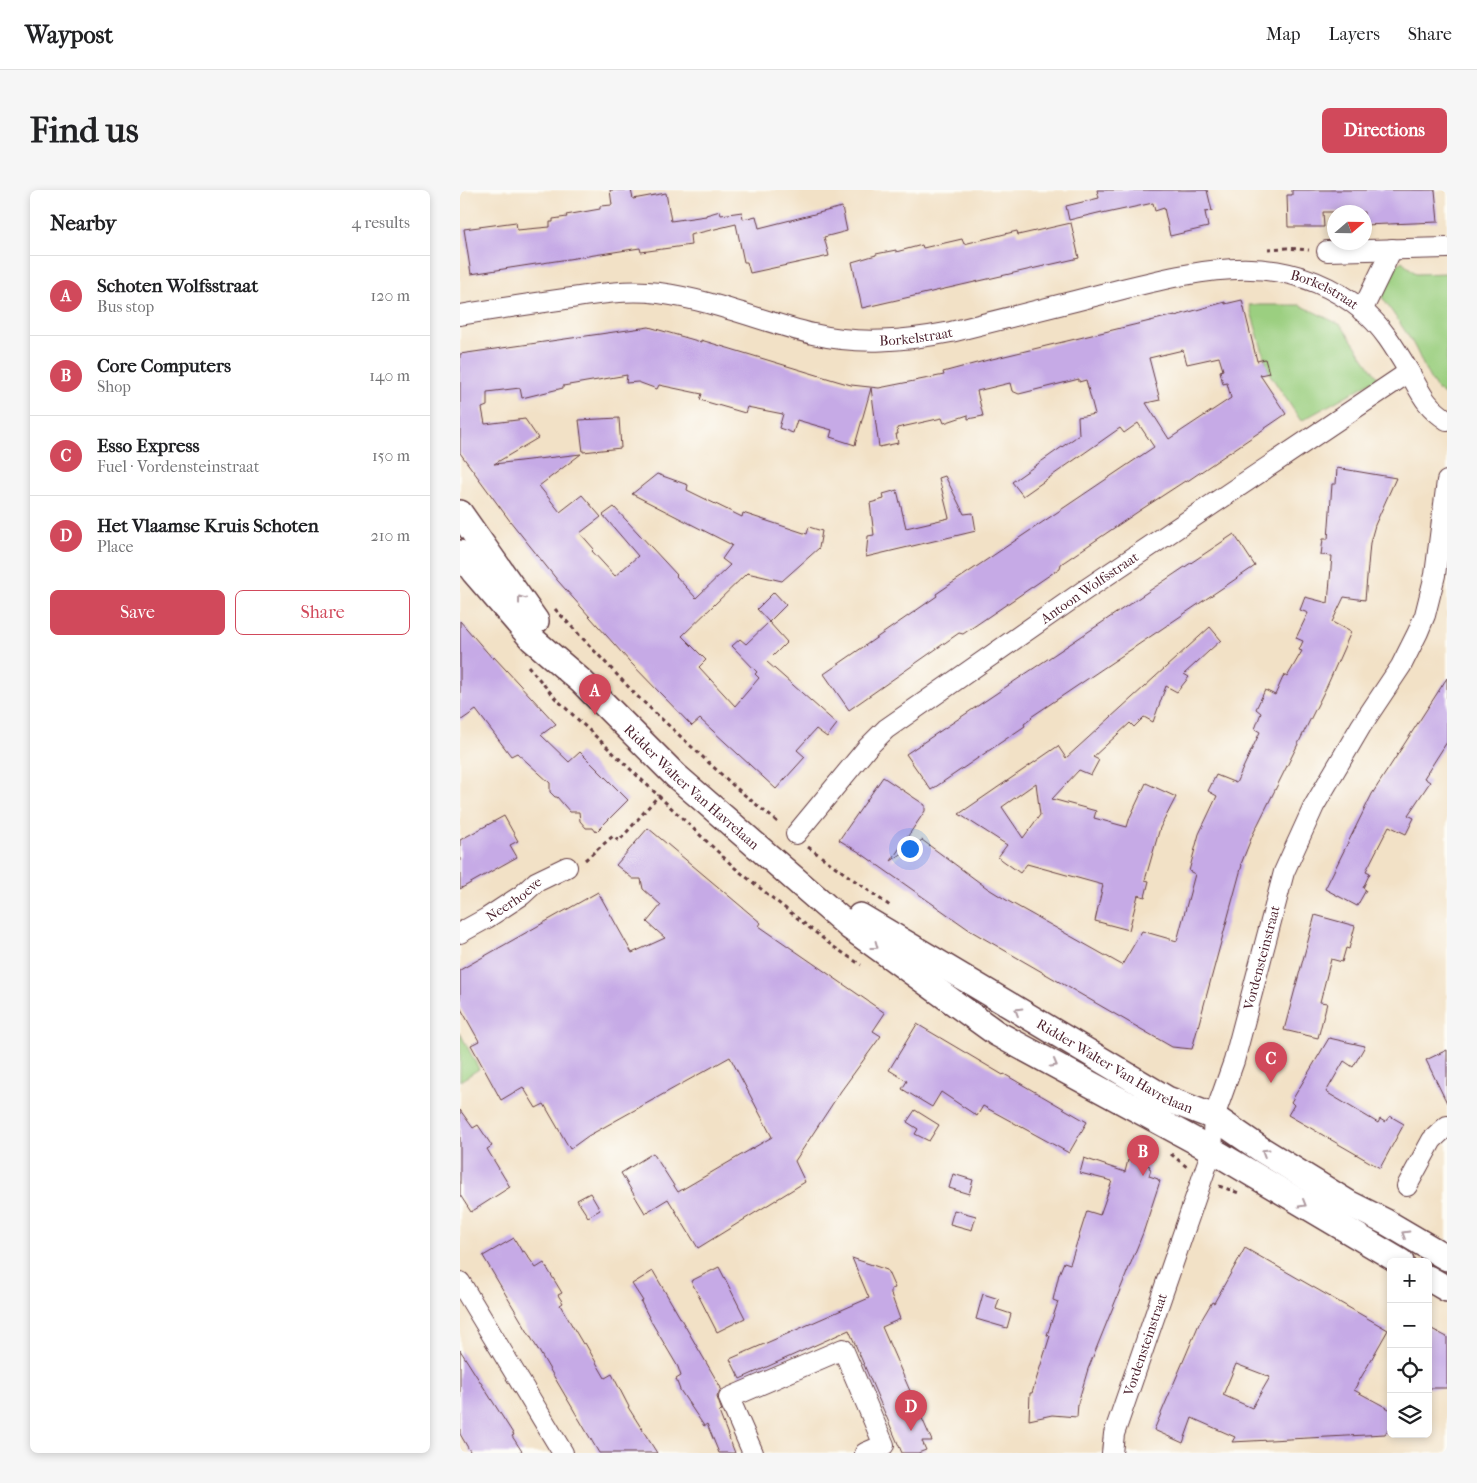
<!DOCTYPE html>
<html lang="en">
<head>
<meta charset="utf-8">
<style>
	:root { --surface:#fff; --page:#f6f6f6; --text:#202124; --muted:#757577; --line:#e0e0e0; --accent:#d1495b }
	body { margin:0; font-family:"IM FELL French Canon",serif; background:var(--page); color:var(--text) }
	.controls { position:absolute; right:15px; bottom:15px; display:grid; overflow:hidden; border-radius:8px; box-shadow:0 2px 8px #0003 }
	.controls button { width:45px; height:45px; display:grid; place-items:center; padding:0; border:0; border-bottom:1px solid var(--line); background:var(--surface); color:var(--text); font:25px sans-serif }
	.compass { position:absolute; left:867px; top:15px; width:45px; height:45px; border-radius:50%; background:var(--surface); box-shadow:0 2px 8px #0003; rotate:70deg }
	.you { position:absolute; left:449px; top:658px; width:18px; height:18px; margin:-12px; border:4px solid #fff; border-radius:50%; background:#1a73e8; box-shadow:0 0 0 8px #1a73e833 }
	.badge { display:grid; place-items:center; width:32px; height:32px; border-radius:50%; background:var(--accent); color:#fff; font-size:16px; font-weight:700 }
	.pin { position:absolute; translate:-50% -41px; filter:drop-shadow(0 1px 2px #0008) }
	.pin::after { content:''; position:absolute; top:26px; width:18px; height:15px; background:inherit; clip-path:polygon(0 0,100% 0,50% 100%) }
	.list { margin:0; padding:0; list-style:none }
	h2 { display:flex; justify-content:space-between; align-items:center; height:65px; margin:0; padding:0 20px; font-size:21px }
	h2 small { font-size:16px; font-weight:400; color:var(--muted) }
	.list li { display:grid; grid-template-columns:32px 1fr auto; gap:15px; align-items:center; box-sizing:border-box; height:80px; padding:0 20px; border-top:1px solid var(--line) }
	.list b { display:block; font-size:19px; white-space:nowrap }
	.list p { margin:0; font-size:16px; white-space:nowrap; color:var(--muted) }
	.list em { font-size:16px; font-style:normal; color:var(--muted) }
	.actions { display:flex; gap:10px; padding:15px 20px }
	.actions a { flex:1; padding:11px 0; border:1px solid var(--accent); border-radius:8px; text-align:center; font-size:18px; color:var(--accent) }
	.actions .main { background:var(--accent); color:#fff }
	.icon { flex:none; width:28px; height:28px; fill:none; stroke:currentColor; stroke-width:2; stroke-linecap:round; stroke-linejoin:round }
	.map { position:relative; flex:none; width:987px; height:1263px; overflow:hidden; border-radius:8px }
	header { display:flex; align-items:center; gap:30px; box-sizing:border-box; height:70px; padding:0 25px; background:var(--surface); border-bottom:1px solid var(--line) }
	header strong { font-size:24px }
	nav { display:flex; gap:28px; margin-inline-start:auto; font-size:18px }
	.intro { display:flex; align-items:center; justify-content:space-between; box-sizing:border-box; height:120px; padding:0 30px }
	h1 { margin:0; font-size:35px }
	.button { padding:12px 22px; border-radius:8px; background:var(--accent); color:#fff; font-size:18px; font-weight:700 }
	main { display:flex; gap:30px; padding:0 30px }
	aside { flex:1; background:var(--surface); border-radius:8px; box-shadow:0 2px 8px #0003 }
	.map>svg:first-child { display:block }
</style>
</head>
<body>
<header>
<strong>Waypost</strong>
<nav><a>Map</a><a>Layers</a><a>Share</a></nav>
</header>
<div class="intro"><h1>Find us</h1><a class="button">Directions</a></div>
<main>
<aside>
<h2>Nearby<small>4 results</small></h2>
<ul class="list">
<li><span class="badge">A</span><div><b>Schoten Wolfsstraat</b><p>Bus stop</p></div><em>120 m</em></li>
<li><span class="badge">B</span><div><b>Core Computers</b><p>Shop</p></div><em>140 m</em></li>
<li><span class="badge">C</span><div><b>Esso Express</b><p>Fuel · Vordensteinstraat</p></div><em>150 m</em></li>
<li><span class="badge">D</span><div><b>Het Vlaamse Kruis Schoten</b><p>Place</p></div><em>210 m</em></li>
</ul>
<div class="actions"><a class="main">Save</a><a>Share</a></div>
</aside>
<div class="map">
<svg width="987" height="1263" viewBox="0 0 987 1263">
	<rect width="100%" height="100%" fill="#fdfcf7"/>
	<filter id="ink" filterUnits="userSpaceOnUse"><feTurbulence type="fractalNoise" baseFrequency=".02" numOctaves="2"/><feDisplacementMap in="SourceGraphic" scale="10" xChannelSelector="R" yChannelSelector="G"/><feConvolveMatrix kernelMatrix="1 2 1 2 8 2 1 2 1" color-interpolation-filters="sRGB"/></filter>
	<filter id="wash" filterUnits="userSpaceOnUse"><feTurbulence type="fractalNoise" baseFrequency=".0096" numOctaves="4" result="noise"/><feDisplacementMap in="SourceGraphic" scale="20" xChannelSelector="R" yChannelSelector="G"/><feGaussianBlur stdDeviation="1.12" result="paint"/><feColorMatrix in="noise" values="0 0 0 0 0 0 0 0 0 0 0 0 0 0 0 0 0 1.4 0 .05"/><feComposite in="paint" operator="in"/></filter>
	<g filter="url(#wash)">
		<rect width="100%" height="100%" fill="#f2e1c6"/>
		<path fill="#9bcf80" stroke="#727756" d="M942,71L956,84L987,83V207C968,196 963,170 952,152C943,137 932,122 922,107C926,92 929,80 942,71Z
			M789,115H840L881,135L918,188L841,231L809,183Z
			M0,843L19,879L0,891Z"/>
		<g id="blocks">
			<path fill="#c6aae6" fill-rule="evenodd" d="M150,0H171L173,9L206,3L211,31L246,26V25L260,21L261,25L282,22L283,29L296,26L299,38L382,17L387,41L364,47L369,66L290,83L287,72H284L276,34L230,45L231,55L181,62L180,58L11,84L4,39L56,32L57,40L90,37V32H93V29L107,27L106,25L140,19V16L152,15Z
				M637,0H747L752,21L745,22L748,37L710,46L704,18L695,21L693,13L642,24V22L609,30L606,16L639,8Z
				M832,0H975L978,32L904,35V22H863L864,37H828L827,5H832Z
				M611,33L619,68L402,118L392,72L416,65V64L436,60V62L462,55L463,58L502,49L504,54L557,41L558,45Z
				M782,110L797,171L805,169L809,183L800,185L826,224L726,292L725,291L679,321L601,374L600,378L503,444L499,443L389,520L364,484L477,406L476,404L694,257L678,233L664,243L660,238L563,306L552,292L619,245L618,227L635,224L626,190L619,192V189L559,204L552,201L550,193L517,201L523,226L508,229V225L484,233L482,228L437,238L438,244H436L438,253L419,257L411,198L395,255L370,247L372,240L337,230L333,243L319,238L323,224L287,217L285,223L240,210L242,204L199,195L197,199L178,192L166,193L167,185L103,196V198L62,208L60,198L27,202V216L22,218L25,234L65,229L78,248L34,274L121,264L79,296L100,322L122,305L141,327L120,343L134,359L132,361L155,386L178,366L143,325L154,317L217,385L216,386L236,408L270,375L262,369L272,355L172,304L197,284L228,295L227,300L282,327L283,323L347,344L349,337L362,341L359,358L322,391L287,383L222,446L246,470L239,477L275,516L299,488L295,484L297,482L272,456L280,449L286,454L309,432L327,452L307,472L377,534L367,547L356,539L337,560L345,567L316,599L240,529L232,536L170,472L98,391L50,331L0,263V164L189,137L241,152V150L377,191L391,195L419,198L484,185L483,182L528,170L715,125V126L765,112V114ZM723,160L727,174L759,167L763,180L760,181L763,194L767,193L771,208L709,249L686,213L700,210L689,168Z
				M159,228L161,258L123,262L119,230Z
				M877,278L936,288L915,335L910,353L905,410L884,407L872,432L891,442L867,496L793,644L781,674L782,675L732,859L712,857L511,741L399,662L379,650L423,587L465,615V621L431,671L462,650L527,698L548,711L662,775L682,741L717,751L735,684L729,681L739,644L757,606L748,601L756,585L776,593L800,542L795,539L801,523L796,519L805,500L815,505L824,485L827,487L842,461L839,460L843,451L836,448L848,423L840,420L845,407L868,413L872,366L861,365L863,349H868L872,294H876Z
				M485,286L504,324L513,323L516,341L406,367L408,346L414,345L410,313L424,309L423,304L437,300L446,338L489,328L479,288Z
				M774,344L795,376L571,527L572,528L564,534L565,536L471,600L446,564Z
				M314,402L326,415L309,432L297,419Z
				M0,431L33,469L34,467L96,534L81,545L109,572L120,562L168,610L136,642L133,638H126L120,631L119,622H110L97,607H95L90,602V593L57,563L51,566L16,520L0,531Z
				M750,437L761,450L724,484L729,487L717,502L706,496L693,532L684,527L674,537L670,533L633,567L639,570L631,585L619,580L592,609L636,621L634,628L667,637L670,627L686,593L716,607L700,638L685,690L689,691L685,707L678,705L669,740L635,731L643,695L567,674L560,683L538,667L547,655L499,624L598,556L606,568ZM576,593L580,625L563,648L542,617Z
				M987,488V552L964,588L970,592L948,625L954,628L946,644L929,636L906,681L910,683L903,698L906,700L897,716L865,699L912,604Z
				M44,626L58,651L50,655L57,667L0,699V650Z
				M188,638L301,733L299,736L425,823L413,841L421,846L381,901L335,971L345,992L238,1058L208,1009L185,1023L161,983L193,963L218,1002L312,947L270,867L128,946L110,959L84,914L76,918L63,897L41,910L11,855L19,851L0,817V780L138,702L172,763L205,748L187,732L201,715L183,699L181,689H173L156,675Z
				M855,725L895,736L889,759L886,758L882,772L871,769L860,812L867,813L858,848L824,840Z
				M457,834L543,885L544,884L627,932L609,963L523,916L517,926L481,902L472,917L442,899L447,891L429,880Z
				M869,848L905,856L893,877L884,871L866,902L918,933L920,929L925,932L930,926L944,934L920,978L828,925L834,915L831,912Z
				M987,860V913L966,870Z
				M0,920L13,938L18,935L32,956L27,959L50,997L11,1022L0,1005Z
				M455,920L479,935L469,951L455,944L458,939L447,932Z
				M624,968L665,982L668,970L690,976L689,978L691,979L689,986L698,989V990L700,991L683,1043L628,1179L618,1213L617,1227L592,1225L569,1230L570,1203H572L590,1146L587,1145L598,1112L593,1110L599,1084L604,1072L610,1074L627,1021L640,1025L652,991L620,983Z
				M493,984L513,990L509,1004L489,998Z
				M130,1003L140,1020L128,1027L117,1010Z
				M494,1020L516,1026L512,1040L490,1034Z
				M54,1048L62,1062L64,1061L76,1078L84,1073L102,1103L98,1105L103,1113L100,1115L123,1154L125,1153L145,1188L152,1184L169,1217H168L197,1263H139L23,1066Z
				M785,1058L928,1140L894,1200L931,1220V1235L925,1244L772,1252L775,1247L732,1228L723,1253L694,1240L739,1134L752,1112L754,1113ZM776,1174L810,1187L792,1218L763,1205Z
				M392,1068L427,1080L435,1098L431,1099V1104L440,1129L422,1137L472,1251H462L466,1260L458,1263H442L389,1140L280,1189L270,1169L409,1108Z
				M259,1077L285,1128L257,1142L231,1091Z
				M193,1081L261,1198L257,1207L262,1221L259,1222L275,1263H259L247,1234L244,1236L220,1200L216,1189L221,1186L218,1177L192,1133L181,1112L183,1111L172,1094Z
				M523,1104L539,1109L536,1119L551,1124L547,1138L516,1129Z
				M968,1137L987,1147V1198H968Z
				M0,1160L54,1245L52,1246L63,1263H11L0,1244Z"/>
		</g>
	</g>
	<g filter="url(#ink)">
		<use href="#blocks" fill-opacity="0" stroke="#633c42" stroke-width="1"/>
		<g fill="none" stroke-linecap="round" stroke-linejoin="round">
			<defs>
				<g id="minor">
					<path d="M867,61L987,58"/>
					<path d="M902,121L932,59"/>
					<path id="s1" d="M0,125C35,119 70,114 105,109C136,104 168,99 199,103C252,110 301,131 353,144C399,155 445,151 491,142C542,129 592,117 642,104C733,82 821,54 902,120C922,136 935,158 948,180C961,202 964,215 987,230"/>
					<path id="s2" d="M336,644L407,558L426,539L625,400L949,182"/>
					<path id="s3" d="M0,743L27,728L62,705L76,692L107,677"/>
					<path d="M947,996L972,950L987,936"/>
					<path d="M0,1092L103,1263"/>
					<path d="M293,1263L269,1208L383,1159L424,1255L405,1263"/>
					<path id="s4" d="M652,1263L654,1244L752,960L754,927L774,871L824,682L854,616L901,536L941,476L958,442L965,425L975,385L987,291"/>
				</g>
				<g id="major">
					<path d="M0,323L76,431"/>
					<path id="s5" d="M0,363L14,382L72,449L121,491L215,585L391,738L536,843L752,960L941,1072"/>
					<path id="s6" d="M400,726L707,909L754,927L802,960L888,1013L926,1032L987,1068"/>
					<path d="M968,1088L987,1099"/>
				</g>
			</defs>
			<use href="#minor" stroke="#633c42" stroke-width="22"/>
			<use href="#major" stroke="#633c42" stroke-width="28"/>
			<path stroke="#633c42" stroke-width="3" stroke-dasharray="4 4" stroke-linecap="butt" d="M808,59L827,58L849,60
				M95,419L177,506L275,597L320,634
				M68,476L95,508L275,678L371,755L401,775
				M348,657L430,716
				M125,670L153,646L159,651L199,605
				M711,964L728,978
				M759,996L779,1003"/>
			<use href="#minor" stroke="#fff" stroke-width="20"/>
			<use href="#major" stroke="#fff" stroke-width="25"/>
		</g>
		<defs><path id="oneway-chevron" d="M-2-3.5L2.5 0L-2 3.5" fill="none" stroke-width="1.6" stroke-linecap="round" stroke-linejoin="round" transform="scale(1.25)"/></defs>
		<g stroke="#ae9aa0">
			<use href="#oneway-chevron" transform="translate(61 409) rotate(-127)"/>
			<use href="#oneway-chevron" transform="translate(415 756) rotate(36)"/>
			<use href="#oneway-chevron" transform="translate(558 821) rotate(-149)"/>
			<use href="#oneway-chevron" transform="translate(594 874) rotate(29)"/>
			<use href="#oneway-chevron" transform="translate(805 962) rotate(-148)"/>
			<use href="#oneway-chevron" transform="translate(843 1014) rotate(30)"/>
			<use href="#oneway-chevron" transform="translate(945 1044) rotate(-149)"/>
		</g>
	</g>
	<g text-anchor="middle" stroke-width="4" stroke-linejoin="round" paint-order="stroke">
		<g font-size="14" fill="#4a1f2b" stroke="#fdfcf7">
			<text dy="5" stroke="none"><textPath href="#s1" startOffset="884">Borkelstraat</textPath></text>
			<text dy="5" stroke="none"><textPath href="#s1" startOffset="464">Borkelstraat</textPath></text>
			<text dy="5" stroke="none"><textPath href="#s2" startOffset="386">Antoon Wolfsstraat</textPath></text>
			<text dy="5" stroke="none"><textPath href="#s5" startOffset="330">Ridder Walter Van Havrelaan</textPath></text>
			<text dy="5" stroke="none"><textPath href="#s3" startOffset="64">Neerhoeve</textPath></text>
			<text dy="5" stroke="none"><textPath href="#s4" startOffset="519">Vordensteinstraat</textPath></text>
			<text dy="5" stroke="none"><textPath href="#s6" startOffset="296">Ridder Walter Van Havrelaan</textPath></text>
			<text dy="5" stroke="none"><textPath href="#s4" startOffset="114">Vordensteinstraat</textPath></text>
		</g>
	</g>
</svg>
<div class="controls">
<button>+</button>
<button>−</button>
<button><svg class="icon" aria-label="locate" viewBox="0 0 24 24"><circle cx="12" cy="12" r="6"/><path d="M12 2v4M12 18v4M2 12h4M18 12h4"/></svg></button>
<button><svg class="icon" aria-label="layers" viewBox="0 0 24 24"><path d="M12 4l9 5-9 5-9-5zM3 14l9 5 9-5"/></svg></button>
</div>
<svg class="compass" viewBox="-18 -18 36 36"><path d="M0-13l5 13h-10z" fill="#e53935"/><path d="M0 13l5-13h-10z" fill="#757577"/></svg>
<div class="you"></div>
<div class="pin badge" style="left:135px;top:525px">A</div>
<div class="pin badge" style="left:683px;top:986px">B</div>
<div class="pin badge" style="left:811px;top:893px">C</div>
<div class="pin badge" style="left:451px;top:1241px">D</div>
</div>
</main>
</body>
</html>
